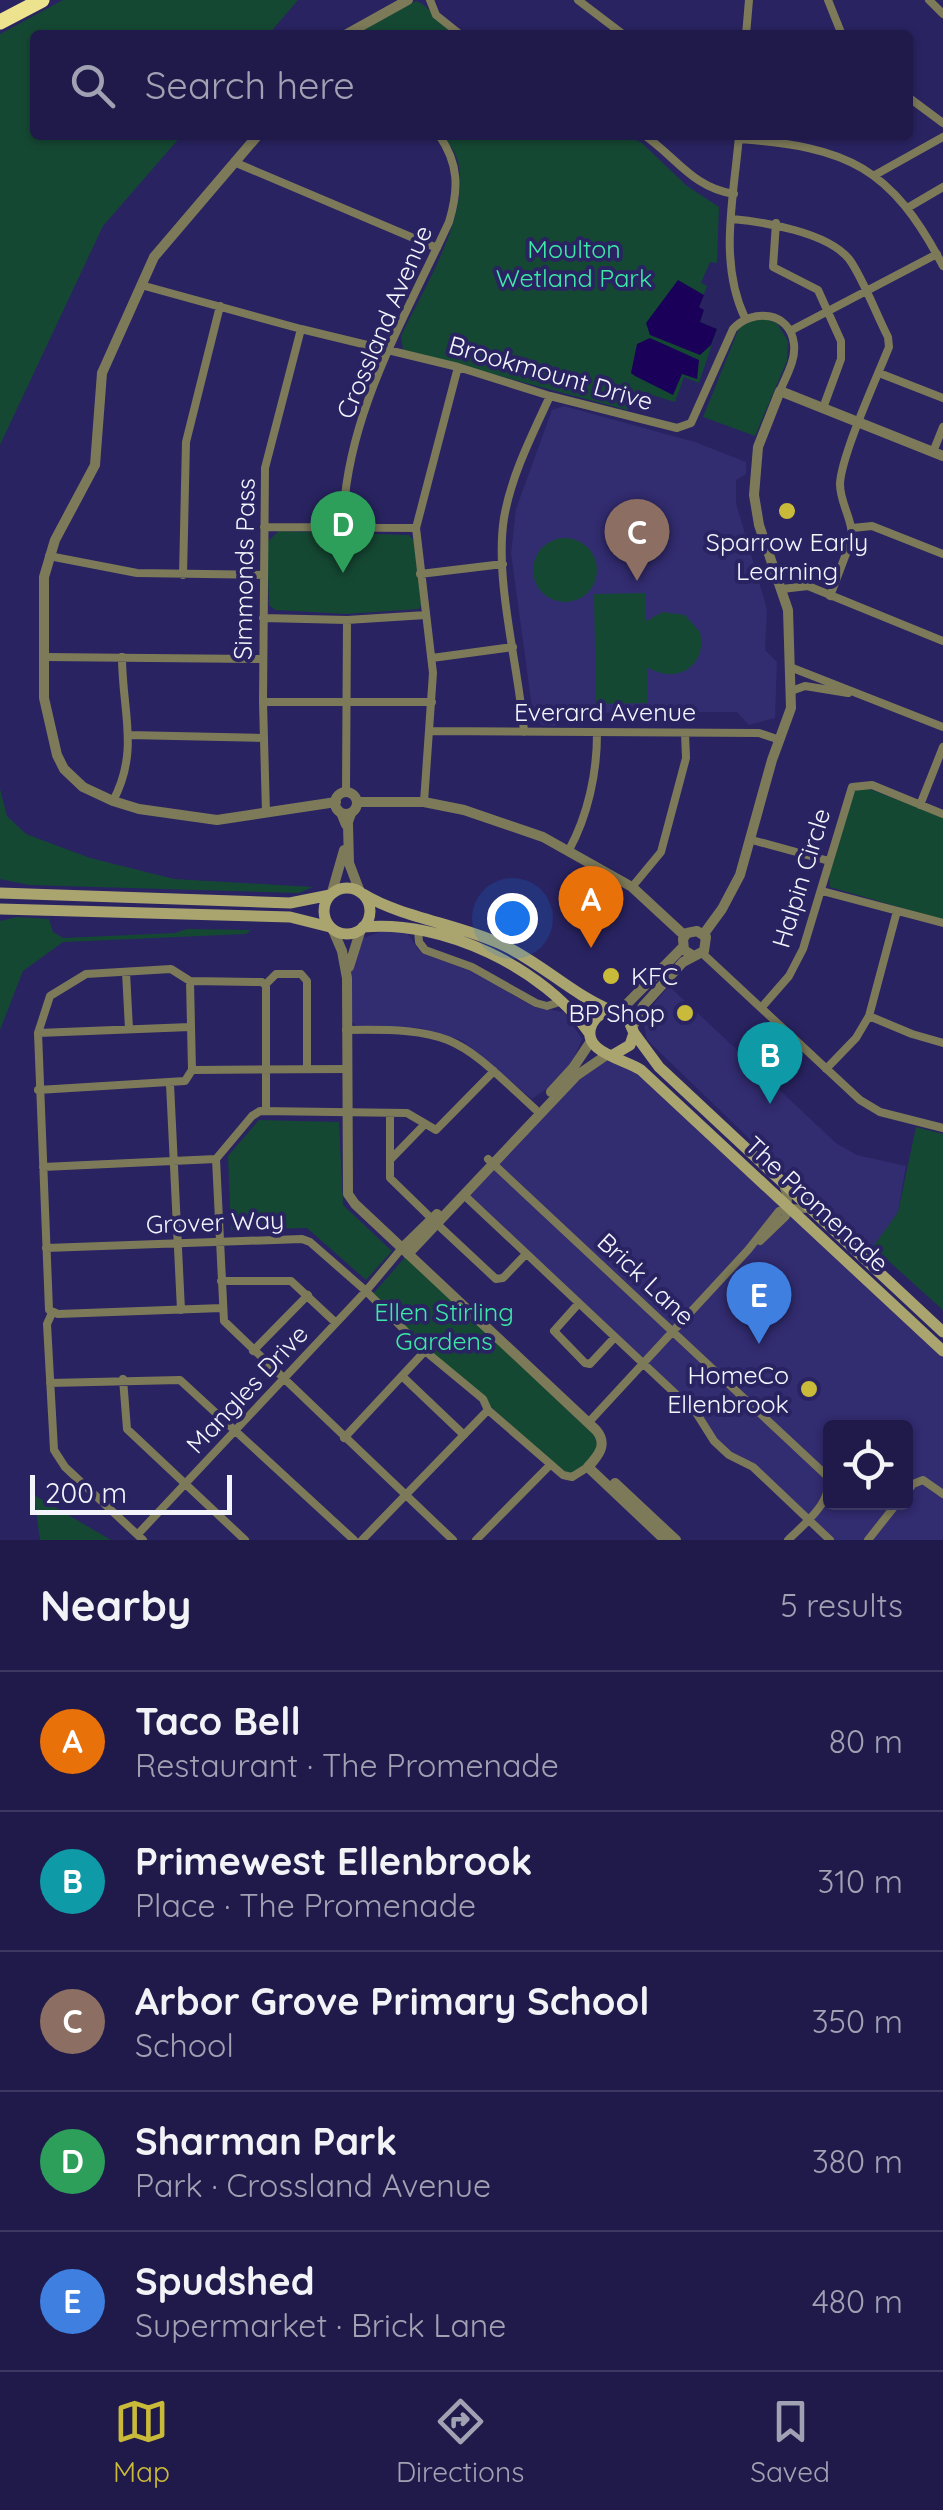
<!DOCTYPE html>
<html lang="en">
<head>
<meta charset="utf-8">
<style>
	:root { --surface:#1f1a49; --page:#272350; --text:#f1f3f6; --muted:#a1a1b4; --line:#3c3861; --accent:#caba3a }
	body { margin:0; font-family:Quicksand,sans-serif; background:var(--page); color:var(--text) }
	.controls { position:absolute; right:30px; bottom:30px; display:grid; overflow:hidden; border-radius:10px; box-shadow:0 2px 8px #0004 }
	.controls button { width:90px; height:90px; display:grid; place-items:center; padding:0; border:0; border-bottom:2px solid var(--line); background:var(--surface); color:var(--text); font:50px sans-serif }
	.scale { position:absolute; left:30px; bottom:25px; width:202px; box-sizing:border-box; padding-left:10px; border:5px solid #f3f4fc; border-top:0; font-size:28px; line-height:35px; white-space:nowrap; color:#f3f4fc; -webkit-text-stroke:8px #292361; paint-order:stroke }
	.you { position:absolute; left:512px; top:918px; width:35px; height:35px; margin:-25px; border:8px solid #fff; border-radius:50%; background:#1a73e8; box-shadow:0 0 0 15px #1a73e833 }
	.badge { display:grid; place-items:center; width:65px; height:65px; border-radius:50%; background:var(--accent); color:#fff; font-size:32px; font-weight:700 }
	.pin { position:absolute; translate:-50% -82px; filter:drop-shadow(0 2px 5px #0008) }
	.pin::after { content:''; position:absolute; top:52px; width:35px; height:30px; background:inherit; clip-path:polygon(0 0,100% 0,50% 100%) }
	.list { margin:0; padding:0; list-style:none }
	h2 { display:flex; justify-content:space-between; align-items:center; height:130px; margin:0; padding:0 40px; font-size:42px }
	h2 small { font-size:32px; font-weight:400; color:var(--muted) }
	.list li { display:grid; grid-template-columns:65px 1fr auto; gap:30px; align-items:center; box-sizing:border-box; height:140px; padding:0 40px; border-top:2px solid var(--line) }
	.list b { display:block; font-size:38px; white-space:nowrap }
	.list p { margin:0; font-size:32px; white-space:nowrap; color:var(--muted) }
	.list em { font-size:32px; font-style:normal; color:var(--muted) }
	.icon { flex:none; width:55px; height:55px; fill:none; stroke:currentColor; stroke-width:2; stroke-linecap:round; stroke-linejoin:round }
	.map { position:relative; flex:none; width:943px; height:1540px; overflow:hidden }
	.search { position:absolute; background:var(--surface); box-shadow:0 2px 8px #0004; left:30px; right:30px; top:30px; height:110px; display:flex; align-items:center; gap:25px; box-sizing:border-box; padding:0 35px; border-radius:10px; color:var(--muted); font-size:38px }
	.sheet { height:830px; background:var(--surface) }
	nav { display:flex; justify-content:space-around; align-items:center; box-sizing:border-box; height:140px; border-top:2px solid var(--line); background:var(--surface); font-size:28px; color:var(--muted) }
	nav a { display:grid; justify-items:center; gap:5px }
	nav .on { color:var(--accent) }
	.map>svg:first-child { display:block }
</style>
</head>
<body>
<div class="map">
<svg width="943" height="1540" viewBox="0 0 943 1540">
	<rect width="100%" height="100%" fill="#292361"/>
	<path fill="#322c70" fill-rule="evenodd" d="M564,406L695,442L746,462V474L736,480V503L767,609L765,650L777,662L775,718L749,725L737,712L568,713L555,726L542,725L533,715L511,553L516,509L552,410Z
		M382,931L408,934L421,953L471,971L534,1007L564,1012L582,1039L573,1061L552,1085L532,1099L461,1040L420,1028L356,1026L350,1019L349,975L361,939Z
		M669,986L836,1143L857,1155L906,1166L898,1212L879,1241L867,1252L647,1040L643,1020L645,1014Z
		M608,1054L632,1064L943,1351V1540H830L753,1467L729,1455L703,1421L464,1195L575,1076ZM830,1428H906V1502H830Z"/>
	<path fill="#154833" d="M63,0H298L268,35H35V135H182L103,226L0,445V34Z
		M416,1C432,7 440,26 456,35H354Z
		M444,135H624L642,143L687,186L719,207L717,263L710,262L701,283L707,286L699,307L704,310L700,322L717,329L699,383L684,377L675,402L642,392L635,394L627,410L403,350L401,336C423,289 471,215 458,162C456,153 449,144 444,135Z
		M759,317L777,323L788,341L787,361L755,436L703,417L739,328Z
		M279,531L409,535L414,541L422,604L419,609L346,614L275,610L269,605L267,542Z
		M533 570a32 32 0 1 1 64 0a32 32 0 1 1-64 0Z
		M646,593V621L663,612L685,615L700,632C708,667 676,685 647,667L648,703L596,704L594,594Z
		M864,787L943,817V920L830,887L829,876L854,791Z
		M0,789L7,816L26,834L90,858L174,879L313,887L299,893L29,885L0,879Z
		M17,917L49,919L53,932L63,938L175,933L187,929L251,930L246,934L63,942L23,971L0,1030V921Z
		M259,1120L339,1122L343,1205L392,1251L366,1280L307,1228L231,1230L228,1156Z
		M916,1127L943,1134V1310L873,1247L898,1212Z
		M408,1254L601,1436L596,1457L568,1477L370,1297Z
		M34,1495L111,1540H40Z"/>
	<path fill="#1a0058" d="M678,280L704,295L699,307L704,310L700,322L717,329L711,345L700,355L650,335L646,323Z
		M650,338L699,360L697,379L682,374L673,395L635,376L631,373L637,344Z"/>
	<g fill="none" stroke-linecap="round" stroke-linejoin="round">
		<path stroke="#7d7a59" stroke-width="8" d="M430,0L436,15L461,35
			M578,0L624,35
			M828,0L842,35
			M929,0L943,14
			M746,35L749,0
			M908,97L943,123
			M644,135C676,157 693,188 734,194
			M739,136C734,196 718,262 745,318
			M739,139C848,147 891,167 943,266
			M234,162L437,248
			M875,175L943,137
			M909,207L943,187
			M732,219C764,222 827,232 849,259C862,276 877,316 888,337L889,347C877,377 841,456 840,484C840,504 853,519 852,538L830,596
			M776,223L773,267L818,290L841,341V359L823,408
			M141,285L301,329L458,367L550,396L677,428L691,423L733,329C752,308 790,311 794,344C796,360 786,376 780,391
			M790,331L937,254
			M879,373L943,398
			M933,452L943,427
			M264,527L416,528
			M343,528C344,418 404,320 449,222C459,189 459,164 439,135
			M852,528L872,526L943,554
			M49,556L137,573L264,575
			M420,574L503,564
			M183,575L186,442L220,306
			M782,589L808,586L943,641
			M263,618L347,620L426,615
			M44,657L263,659
			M432,658L513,647
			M790,667L943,727
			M791,691L805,686L848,693
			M263,702H432
			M430,731L759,733L780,740
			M524,732C519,668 494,580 504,518C511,476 532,435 550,396
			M128,735L264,738
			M346,792L347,620
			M113,801C140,750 122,711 122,657
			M424,802L433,673L416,528L458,367
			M920,805L943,747
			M339,810L345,825
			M266,813L263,702L265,468L301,329
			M348,825L353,811
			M752,840L829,861
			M569,850C588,815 597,773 597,734
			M632,887L661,852L686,758L685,733
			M822,891L943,923
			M418,930L419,942L425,950L472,967L536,1003L547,1006L563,1001
			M702,953L860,1100L880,1112L943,1128
			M126,972L129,1029
			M265,985L276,974H301L307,981V1069
			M761,1008L789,976L803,949L852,787L872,785L943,814
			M869,1016L912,1034L943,1043
			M346,1030C455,1028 458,1038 535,1109
			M38,1033L190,1027
			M826,1069L856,1038L869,1016L897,911
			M192,1070L346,1069
			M170,1084L181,1310
			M38,1090L185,1081L192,1070L190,981
			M390,1113V1178L432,1219
			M488,1159L826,1475C837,1499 803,1525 788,1540
			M390,1160L424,1125
			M43,1167L216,1159
			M464,1195L697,1414L714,1441L729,1455L753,1467L830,1540
			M437,1224L496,1279L503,1278L526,1254
			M760,1241L786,1216L788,1198L784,1188
			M46,1248L302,1239L310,1242L366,1291L425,1351L344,1438
			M221,1281H291L336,1323
			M579,1303L554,1331L585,1363L590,1364L615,1337
			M222,1308L58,1314L49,1310L38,1033L50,996L86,974L171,969L190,981L262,982L266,986V1111
			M52,1313L47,1324L54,1450L65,1467L143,1540
			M253,1351L308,1295
			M425,1351L483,1399L488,1410
			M402,1376L464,1435
			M123,1379L127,1429L245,1540
			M50,1383L180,1380L354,1540
			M589,1422L748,1250L779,1211L788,1208L809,1209
			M906,1493L913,1484L923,1480L943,1494
			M138,1534L366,1291L402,1248
			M362,1540L488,1410L563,1475L572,1477L588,1467
			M453,1540L224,1321L216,1159L252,1116L260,1111L407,1113L436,1130L494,1071
			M476,1540L550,1465
			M868,1540L898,1502"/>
		<path stroke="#7d7a59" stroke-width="10" d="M345,35L408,0
			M258,135L154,257L102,373L95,465L55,540L44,577V698L57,755L64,769L83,787L113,801L139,809L217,820L336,802
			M335 803a11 11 0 1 1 22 0a11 11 0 1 1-22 0Z
			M357,802H424L464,810L543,837L632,887L685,936
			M348,825L349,863L360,892
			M332,892L344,850
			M333,930L342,951L347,978L348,1194L355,1204L596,1430C608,1444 599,1455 588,1467L665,1540
			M703,935L722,909L740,875L772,760L791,708L788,610L759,525L754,495L758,447L780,391L943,456
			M349,967L361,929
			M619,1012L683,947
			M633,1026L643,1006L683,962L704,951L706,937L697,931L687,933L683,939L684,950L692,955
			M551,1092L573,1068L591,1041
			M402,1248L437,1214
			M408,1254L576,1076L608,1054
			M615,1483L676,1540"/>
		<path stroke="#aaa46f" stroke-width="11" d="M324 911a23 23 0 1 1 46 0a23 23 0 1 1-46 0Z
			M0,893L290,903L330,895
			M363,894C402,918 459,924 503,945C541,963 572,994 610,1010
			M0,909L290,917L330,927
			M363,927C443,919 544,968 590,1034
			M634,1033L659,1067L943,1332
			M613,1055L630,1045L634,1033L627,1017L612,1011C603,1013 596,1015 592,1024C579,1052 625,1059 641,1070L943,1351"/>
		<path stroke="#ede38e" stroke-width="15" d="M0,22L42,0"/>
	</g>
	<g fill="#caba3a" stroke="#292361" stroke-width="4">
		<circle cx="787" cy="511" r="10"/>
		<circle cx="611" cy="976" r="10"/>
		<circle cx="685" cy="1013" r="10"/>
		<circle cx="809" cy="1389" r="10"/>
	</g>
	<g text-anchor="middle" stroke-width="8" stroke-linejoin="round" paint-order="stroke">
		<g font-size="25" fill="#3ce9a7" stroke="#292361">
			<text x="574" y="258">Moulton<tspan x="574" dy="29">Wetland Park</tspan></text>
			<text x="444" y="1321">Ellen Stirling<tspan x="444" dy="29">Gardens</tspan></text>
		</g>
		<g font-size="25" fill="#f3f4fc" stroke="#292361">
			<text transform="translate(384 322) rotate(-67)" y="9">Crossland Avenue</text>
			<text transform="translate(551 373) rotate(16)" y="9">Brookmount Drive</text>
			<text transform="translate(244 569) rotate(-89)" y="9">Simmonds Pass</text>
			<text x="605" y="721">Everard Avenue</text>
			<text transform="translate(801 878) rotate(-73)" y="9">Halpin Circle</text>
			<text transform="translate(817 1204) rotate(43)" y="9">The Promenade</text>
			<text transform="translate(215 1222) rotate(-2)" y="9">Grover Way</text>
			<text transform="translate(646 1279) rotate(43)" y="9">Brick Lane</text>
			<text transform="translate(247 1389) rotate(-47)" y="9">Mangles Drive</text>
		</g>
		<g font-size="25" fill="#f3f4fc" stroke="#292361" text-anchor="end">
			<text x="787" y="551" text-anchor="middle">Sparrow Early<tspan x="787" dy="29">Learning</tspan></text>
			<text x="631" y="985" text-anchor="start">KFC</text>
			<text x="665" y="1022">BP Shop</text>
			<text x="789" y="1384">HomeCo<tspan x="789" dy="29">Ellenbrook</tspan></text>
		</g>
	</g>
</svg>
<div class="controls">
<button><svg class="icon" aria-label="locate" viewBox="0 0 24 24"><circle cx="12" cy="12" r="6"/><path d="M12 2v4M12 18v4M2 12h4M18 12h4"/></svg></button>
</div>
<div class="scale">200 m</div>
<div class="you"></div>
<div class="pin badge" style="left:591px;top:948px;background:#e8710a">A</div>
<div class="pin badge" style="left:770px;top:1104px;background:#0f9aa8">B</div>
<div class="pin badge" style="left:637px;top:581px;background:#8d6e63">C</div>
<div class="pin badge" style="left:343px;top:573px;background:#2e9e5b">D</div>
<div class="pin badge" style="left:759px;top:1344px;background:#3f7fe0">E</div>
<div class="search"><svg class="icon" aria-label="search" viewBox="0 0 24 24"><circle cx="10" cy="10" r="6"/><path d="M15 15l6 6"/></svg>Search here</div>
</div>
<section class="sheet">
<h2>Nearby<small>5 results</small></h2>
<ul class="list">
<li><span class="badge" style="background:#e8710a">A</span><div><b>Taco Bell</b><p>Restaurant · The Promenade</p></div><em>80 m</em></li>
<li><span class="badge" style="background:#0f9aa8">B</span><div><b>Primewest Ellenbrook</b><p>Place · The Promenade</p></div><em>310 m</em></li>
<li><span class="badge" style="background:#8d6e63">C</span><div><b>Arbor Grove Primary School</b><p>School</p></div><em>350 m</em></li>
<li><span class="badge" style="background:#2e9e5b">D</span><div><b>Sharman Park</b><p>Park · Crossland Avenue</p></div><em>380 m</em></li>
<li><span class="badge" style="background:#3f7fe0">E</span><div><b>Spudshed</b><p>Supermarket · Brick Lane</p></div><em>480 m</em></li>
</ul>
</section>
<nav>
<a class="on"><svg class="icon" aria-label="map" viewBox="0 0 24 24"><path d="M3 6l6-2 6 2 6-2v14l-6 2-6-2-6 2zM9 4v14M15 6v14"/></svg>Map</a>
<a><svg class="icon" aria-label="directions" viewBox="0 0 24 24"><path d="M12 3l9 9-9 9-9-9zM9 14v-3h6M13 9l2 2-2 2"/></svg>Directions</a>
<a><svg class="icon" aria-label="saved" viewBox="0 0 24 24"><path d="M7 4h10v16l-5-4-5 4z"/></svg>Saved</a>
</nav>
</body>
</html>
